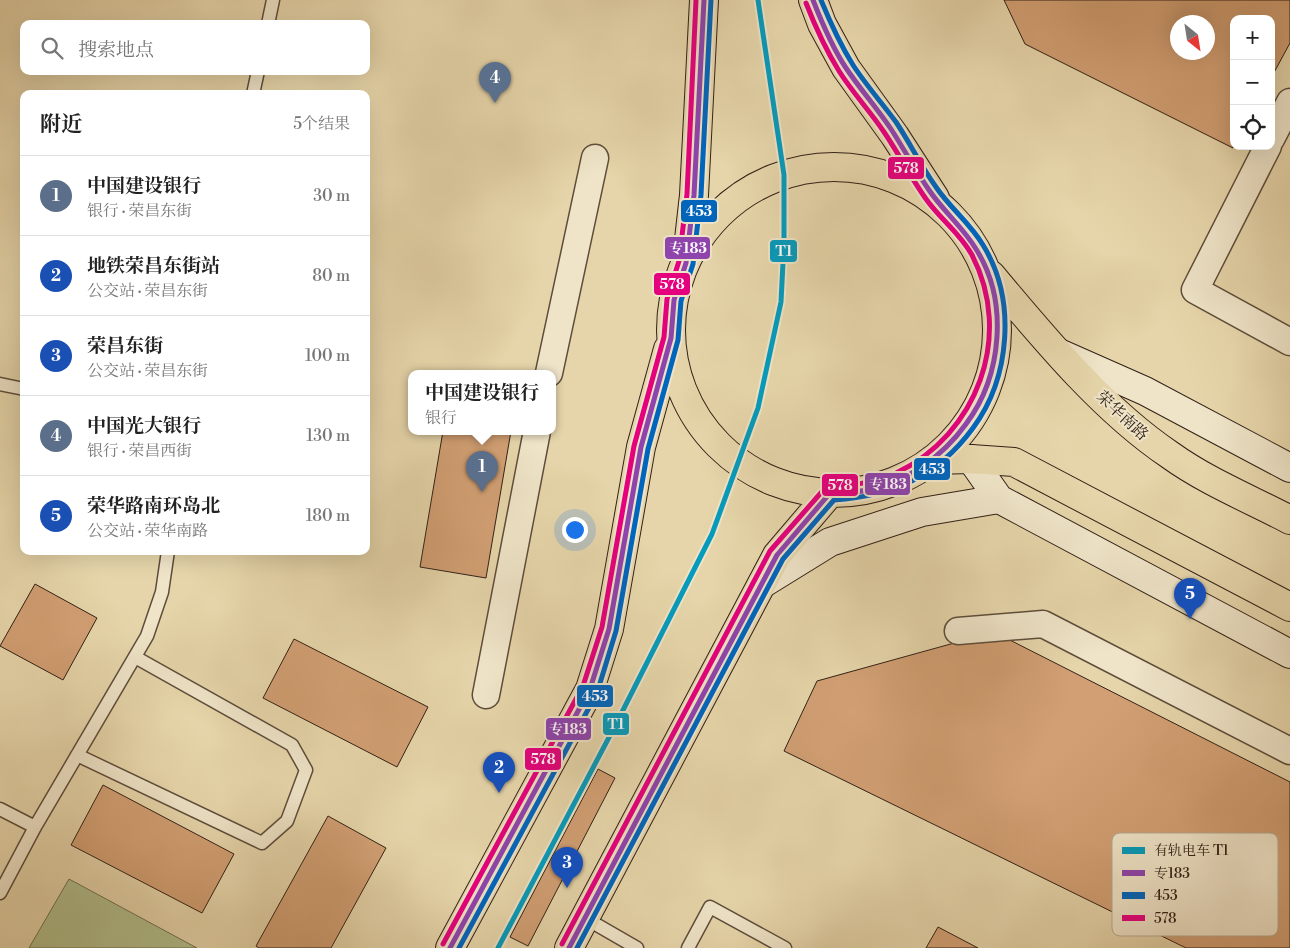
<!DOCTYPE html>
<html lang="zh">
<head>
<meta charset="utf-8">
<style>
	:root { --surface:#fff; --page:#f6f6f6; --text:#222; --muted:#767676; --line:#e0e0e0; --accent:#1a73e8 }
	body { margin:0; font-family:"Libre Bodoni","Noto Serif SC",serif; background:var(--page); color:var(--text) }
	.controls { position:absolute; right:15px; top:15px; display:grid; overflow:hidden; border-radius:10px; box-shadow:0 5px 20px #0002 }
	.controls button { width:45px; height:45px; display:grid; place-items:center; padding:0; border:0; border-bottom:1px solid var(--line); background:var(--surface); color:var(--text); font:25px sans-serif }
	.compass { position:absolute; left:1170px; top:15px; width:45px; height:45px; border-radius:50%; background:var(--surface); box-shadow:0 5px 20px #0002; rotate:150deg }
	.you { position:absolute; left:574px; top:529px; width:18px; height:18px; margin:-12px; border:4px solid #fff; border-radius:50%; background:#1a73e8; box-shadow:0 0 0 8px #1a73e833 }
	.badge { display:grid; place-items:center; width:32px; height:32px; border-radius:50%; background:var(--accent); color:#fff; font-size:16px; font-weight:700 }
	.pin { position:absolute; translate:-50% -41px; filter:drop-shadow(0 1px 2px #0008) }
	.pin::after { content:''; position:absolute; top:26px; width:18px; height:15px; background:inherit; clip-path:polygon(0 0,100% 0,50% 100%) }
	.popup { position:absolute; left:408px; top:370px; width:148px; height:65px; box-sizing:border-box; display:grid; place-content:center; border-radius:10px; background:var(--surface); filter:drop-shadow(0 1px 4px #0005); font-size:16px; white-space:nowrap; color:var(--muted) }
	.popup b { font-size:19px; color:var(--text) }
	.popup::after { content:''; position:absolute; left:50%; top:100%; margin-left:-10px; border:10px solid transparent; border-top-color:var(--surface) }
	.list { margin:0; padding:0; list-style:none }
	h2 { display:flex; justify-content:space-between; align-items:center; height:65px; margin:0; padding:0 20px; font-size:21px }
	h2 small { font-size:16px; font-weight:400; color:var(--muted) }
	.list li { display:grid; grid-template-columns:32px 1fr auto; gap:15px; align-items:center; box-sizing:border-box; height:80px; padding:0 20px; border-top:1px solid var(--line) }
	.list b { display:block; font-size:19px; white-space:nowrap }
	.list p { margin:0; font-size:16px; white-space:nowrap; color:var(--muted) }
	.list em { font-size:16px; font-style:normal; color:var(--muted) }
	.icon { flex:none; width:28px; height:28px; fill:none; stroke:currentColor; stroke-width:2; stroke-linecap:round; stroke-linejoin:round }
	.map { position:relative; flex:none; width:1290px; height:948px; overflow:hidden }
	.search { position:absolute; background:var(--surface); box-shadow:0 5px 20px #0002; left:20px; top:20px; width:350px; height:55px; display:flex; align-items:center; gap:12px; box-sizing:border-box; padding:0 18px; border-radius:10px; color:var(--muted); font-size:19px }
	.panel { position:absolute; background:var(--surface); box-shadow:0 5px 20px #0002; left:20px; top:90px; width:350px; height:465px; border-radius:10px }
	.map>svg:first-child { display:block }
</style>
</head>
<body>
<div class="map">
<svg width="1290" height="948" viewBox="0 0 1290 948">
	<rect width="100%" height="100%" fill="#e6d5aa"/>
	<filter id="stains"><feTurbulence type="fractalNoise" baseFrequency=".004" numOctaves="4"/><feColorMatrix values="0 0 0 0 .2 0 0 0 0 .09 0 0 0 0 .02 0 0 0 .5 -.17"/></filter>
	<radialGradient id="worn" r=".72"><stop offset=".6" stop-color="#630" stop-opacity="0"/><stop offset="1" stop-color="#630" stop-opacity=".3"/></radialGradient>
	<path fill="#b1be8b" stroke="#716f50" d="M69,879L197,948H29Z"/>
	<path fill="#d19f73" stroke="#312016" fill-rule="evenodd" d="M1004,0H1290V43L1271,78V19H1234L1233,148L1025,44ZM1178,22H1208V52H1178Z
		M443,431H511L486,578L420,567Z
		M35,584L97,618L63,680L0,646Z
		M994,632L1290,782V948H1186L784,751L817,681Z
		M294,639L428,707L397,767L263,698Z
		M598,769L615,778L528,946L510,937Z
		M103,785L234,854L202,913L71,845Z
		M328,816L386,848L331,948H259L256,946Z
		M938,927L978,948H926Z"/>
	<g fill="none" stroke-linecap="round" stroke-linejoin="round">
		<defs>
			<path id="lane" d="M268,24L273,0
				M253,94L258,71
				M0,384L24,389
				M77,755L262,843L287,821L306,770L292,745L135,657
				M0,809L35,827
				M0,893L35,827L147,636L162,592L168,551
				M585,918L637,948
				M688,948L710,907L785,948"/>
			<path id="street" d="M1271,139L1290,102
				M1268,146L1195,290L1290,342
				M549,373L595,158
				M958,631L1043,624L1290,751
				M486,695L537,431"/>
			<path id="secondary" d="M1059,353L1145,391L1290,468
				M971,459L999,499L1290,654
				M762,584L830,542L922,512L999,499"/>
			<path id="primary" d="M813,0L822,24L846,68L895,136L935,198
				M671 330a163 163 0 1 1 326 0a163 163 0 1 1-326 0Z
				M687,257L694,195L704,0
				M991,275C1043,337 1103,410 1170,455C1206,481 1250,499 1290,520
				M932,460L971,459L1014,462L1290,607
				M450,948L590,689L609,629L641,447L668,349
				M569,948L777,555L830,493"/>
		</defs>
		<use href="#lane" stroke="#5e4d3b" stroke-width="15"/>
		<use href="#street" stroke="#5e4d3b" stroke-width="29"/>
		<use href="#secondary" stroke="#312016" stroke-width="30"/>
		<use href="#primary" stroke="#312016" stroke-width="30"/>
		<use href="#lane" stroke="#efe4c8" stroke-width="12"/>
		<use href="#street" stroke="#efe4c8" stroke-width="26"/>
		<use href="#secondary" stroke="#efe4c8" stroke-width="28"/>
		<use href="#primary" stroke="#e6d5aa" stroke-width="28"/>
		<defs>
			<path id="bus-1" d="M450,948L590,689L609,629L641,447L671,338L674,300L686,263L694,195L704,0
				M569,948L777,555L830,493C842,492 855,493 868,490C907,482 943,456 966,424C1002,376 1009,301 976,249C963,227 943,211 929,190C915,170 904,149 891,129C877,108 860,89 846,68C832,47 822,23 813,0"/>
			<path id="bus-2" d="M459,948L597,693L616,631L648,449L678,340L681,301L693,264L701,195L711,0
				M577,948L783,559L834,500C893,496 937,477 973,428C1010,378 1017,300 983,245C970,223 950,208 936,187C921,166 910,143 896,122C882,103 866,85 853,65C840,44 830,22 821,0"/>
			<path id="bus-3" d="M443,944L583,686L602,627L634,446L664,337L667,299L679,261L687,194L696,0
				M562,944L770,551L826,487C835,484 846,485 856,484C870,483 883,478 896,473C977,435 1014,336 972,255C960,233 940,219 926,199C911,178 899,154 884,132C870,111 852,92 839,71C826,50 815,26 806,3"/>
		</defs>
		<use href="#bus-1" stroke="#efe4c8" stroke-width="9"/>
		<use href="#bus-2" stroke="#efe4c8" stroke-width="9"/>
		<use href="#bus-3" stroke="#efe4c8" stroke-width="9"/>
		<use href="#bus-1" stroke="#8e44ad" stroke-width="5"/>
		<use href="#bus-2" stroke="#0065bd" stroke-width="5"/>
		<use href="#bus-3" stroke="#e5007d" stroke-width="5"/>
		<defs>
			<path id="tram-1" d="M498,948L615,726L712,534L758,408L781,302L784,243V175L758,0"/>
		</defs>
		<use href="#tram-1" stroke="#efe4c8" stroke-width="9"/>
		<use href="#tram-1" stroke="#059bbc" stroke-width="5"/>
	</g>
	<g text-anchor="middle" stroke-width="4" stroke-linejoin="round" paint-order="stroke">
		<g font-size="16" fill="#312016" stroke="#efe4c8">
			<text transform="translate(1123 415) rotate(43)" y="6">荣华南路</text>
		</g>
	</g>
	<rect x="1112" y="833" width="166" height="103" rx="8" fill="#efe4c8" stroke="#b6a993" stroke-width="1"/>
	<rect x="1122" y="847" width="23" height="7" fill="#059bbc"/>
	<rect x="1122" y="870" width="23" height="6" fill="#8e44ad"/>
	<rect x="1122" y="892" width="23" height="7" fill="#0065bd"/>
	<rect x="1122" y="915" width="23" height="6" fill="#e5007d"/>
	<g font-size="14" fill="#312016">
		<text x="1154" y="855">有轨电车 T1</text>
		<text x="1154" y="878">专183</text>
		<text x="1154" y="900">453</text>
		<text x="1154" y="923">578</text>
	</g>
	<g stroke="#efe4c8" stroke-width="2">
		<rect x="887" y="156" width="38" height="24" rx="5" fill="#e5007d"/>
		<rect x="680" y="199" width="38" height="24" rx="5" fill="#0065bd"/>
		<rect x="664" y="236" width="47" height="24" rx="5" fill="#8e44ad"/>
		<rect x="769" y="239" width="29" height="24" rx="5" fill="#059bbc"/>
		<rect x="653" y="272" width="38" height="24" rx="5" fill="#e5007d"/>
		<rect x="913" y="457" width="38" height="24" rx="5" fill="#0065bd"/>
		<rect x="864" y="472" width="47" height="24" rx="5" fill="#8e44ad"/>
		<rect x="821" y="473" width="38" height="24" rx="5" fill="#e5007d"/>
		<rect x="576" y="684" width="38" height="24" rx="5" fill="#0065bd"/>
		<rect x="602" y="712" width="28" height="24" rx="5" fill="#059bbc"/>
		<rect x="545" y="717" width="47" height="24" rx="5" fill="#8e44ad"/>
		<rect x="524" y="747" width="38" height="24" rx="5" fill="#e5007d"/>
	</g>
	<g font-size="14" text-anchor="middle" font-weight="bold" fill="#fff">
		<text x="906" y="173">578</text>
		<text x="699" y="216">453</text>
		<text x="688" y="253">专183</text>
		<text x="784" y="256">T1</text>
		<text x="672" y="289">578</text>
		<text x="932" y="474">453</text>
		<text x="888" y="489">专183</text>
		<text x="840" y="490">578</text>
		<text x="595" y="701">453</text>
		<text x="616" y="729">T1</text>
		<text x="568" y="734">专183</text>
		<text x="543" y="764">578</text>
	</g>
	<rect width="100%" height="100%" filter="url(#stains)"/>
	<rect width="100%" height="100%" fill="url(#worn)"/>
</svg>
<div class="controls">
<button>+</button>
<button>−</button>
<button><svg class="icon" aria-label="locate" viewBox="0 0 24 24"><circle cx="12" cy="12" r="6"/><path d="M12 2v4M12 18v4M2 12h4M18 12h4"/></svg></button>
</div>
<svg class="compass" viewBox="-18 -18 36 36"><path d="M0-13l5 13h-10z" fill="#e53935"/><path d="M0 13l5-13h-10z" fill="#767676"/></svg>
<div class="you"></div>
<div class="pin badge" style="left:482px;top:492px;background:#5c6f8a">1</div>
<div class="popup"><b>中国建设银行</b>银行</div>
<div class="pin badge" style="left:499px;top:793px;background:#1a4fb4">2</div>
<div class="pin badge" style="left:567px;top:888px;background:#1a4fb4">3</div>
<div class="pin badge" style="left:495px;top:103px;background:#5c6f8a">4</div>
<div class="pin badge" style="left:1190px;top:619px;background:#1a4fb4">5</div>
<div class="search"><svg class="icon" aria-label="search" viewBox="0 0 24 24"><circle cx="10" cy="10" r="6"/><path d="M15 15l6 6"/></svg>搜索地点</div>
<section class="panel">
<h2>附近<small>5个结果</small></h2>
<ul class="list">
<li><span class="badge" style="background:#5c6f8a">1</span><div><b>中国建设银行</b><p>银行 · 荣昌东街</p></div><em>30 m</em></li>
<li><span class="badge" style="background:#1a4fb4">2</span><div><b>地铁荣昌东街站</b><p>公交站 · 荣昌东街</p></div><em>80 m</em></li>
<li><span class="badge" style="background:#1a4fb4">3</span><div><b>荣昌东街</b><p>公交站 · 荣昌东街</p></div><em>100 m</em></li>
<li><span class="badge" style="background:#5c6f8a">4</span><div><b>中国光大银行</b><p>银行 · 荣昌西街</p></div><em>130 m</em></li>
<li><span class="badge" style="background:#1a4fb4">5</span><div><b>荣华路南环岛北</b><p>公交站 · 荣华南路</p></div><em>180 m</em></li>
</ul>
</section>
</div>
</body>
</html>
